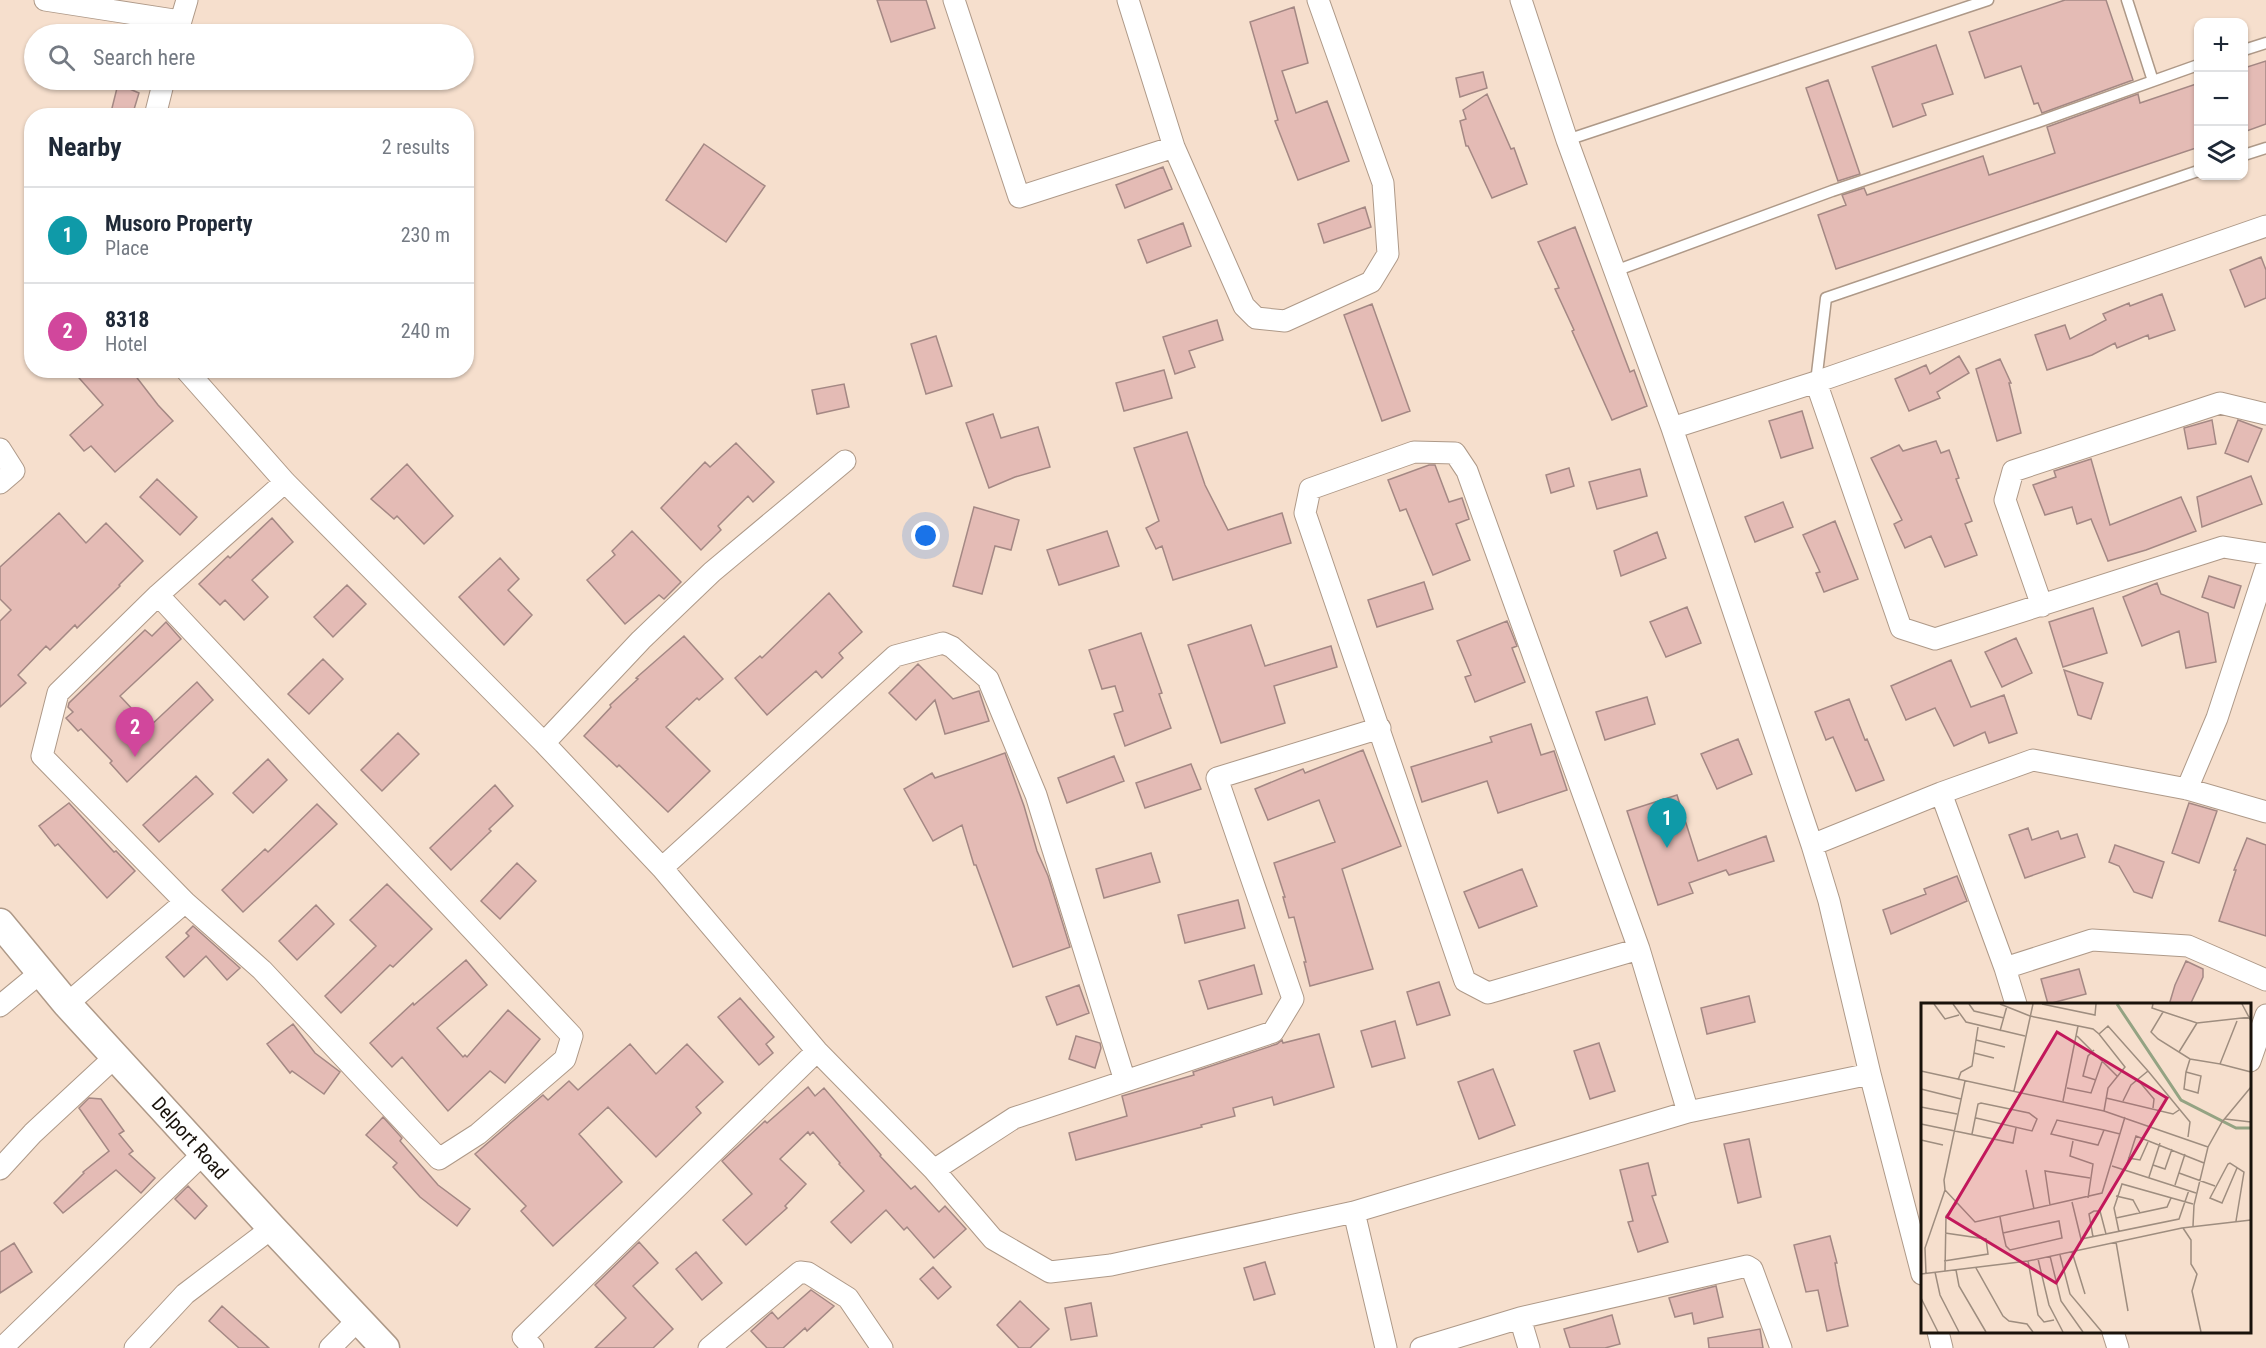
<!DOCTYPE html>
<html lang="en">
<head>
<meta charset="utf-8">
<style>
	:root { --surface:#fff; --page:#f6f6f7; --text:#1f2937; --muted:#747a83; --line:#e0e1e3; --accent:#2563eb }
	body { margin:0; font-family:"Roboto Condensed",sans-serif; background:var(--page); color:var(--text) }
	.controls { position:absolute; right:18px; top:18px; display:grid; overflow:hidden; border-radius:12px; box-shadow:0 2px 4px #0004 }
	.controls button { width:54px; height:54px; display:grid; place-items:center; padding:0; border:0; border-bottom:2px solid var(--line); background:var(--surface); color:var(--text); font:30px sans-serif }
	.you { position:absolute; left:926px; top:536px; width:21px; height:21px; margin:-15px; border:4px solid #fff; border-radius:50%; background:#1a73e8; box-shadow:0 0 0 9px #1a73e833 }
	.badge { display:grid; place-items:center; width:39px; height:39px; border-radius:50%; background:var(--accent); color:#fff; font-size:20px; font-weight:700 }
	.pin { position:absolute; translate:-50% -50px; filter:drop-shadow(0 2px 3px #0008) }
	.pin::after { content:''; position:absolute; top:32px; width:21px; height:18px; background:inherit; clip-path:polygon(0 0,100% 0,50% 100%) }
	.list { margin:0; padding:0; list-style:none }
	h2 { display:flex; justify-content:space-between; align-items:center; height:78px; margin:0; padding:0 24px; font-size:26px }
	h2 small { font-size:20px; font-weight:400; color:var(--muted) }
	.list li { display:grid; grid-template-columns:39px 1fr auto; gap:18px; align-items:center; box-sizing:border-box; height:96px; padding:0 24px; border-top:2px solid var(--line) }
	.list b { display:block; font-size:22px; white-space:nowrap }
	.list p { margin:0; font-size:20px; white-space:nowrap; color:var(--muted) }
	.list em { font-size:20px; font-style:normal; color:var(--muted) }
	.icon { flex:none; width:33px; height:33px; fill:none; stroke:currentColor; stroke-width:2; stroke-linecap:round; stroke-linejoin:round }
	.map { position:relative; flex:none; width:2266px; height:1348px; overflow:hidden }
	.search { position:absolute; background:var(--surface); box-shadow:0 2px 4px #0004; left:24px; top:24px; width:450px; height:66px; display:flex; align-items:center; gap:15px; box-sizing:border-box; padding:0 21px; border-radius:33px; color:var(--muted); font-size:22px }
	.panel { position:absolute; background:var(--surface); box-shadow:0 2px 4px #0004; left:24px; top:108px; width:450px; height:270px; border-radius:24px }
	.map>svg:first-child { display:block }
</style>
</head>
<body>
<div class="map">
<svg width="2266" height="1348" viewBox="0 0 2266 1348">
	<rect width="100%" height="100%" fill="#f6dfcd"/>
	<path fill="#e4bbb5" stroke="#a48884" stroke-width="1.5" d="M877,0H926L935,28L891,42Z
		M2065,0H2106L2133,80L2042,113L2038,103L2034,104L2021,66L1985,78L1969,32Z
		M1294,7L1308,63L1282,71L1296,113L1327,101L1349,161L1298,180L1275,121L1278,120L1250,22Z
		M1936,45L1953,94L1922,104L1926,115L1893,127L1872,67Z
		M2266,61V124L2244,132V68Z
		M1483,72L1487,88L1460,97L1456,78Z
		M1828,80L1860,174L1838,181L1806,88Z
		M2199,83V147L1836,269L1818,215L1846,205L1842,195L1864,188L1867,195L1983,156L1989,175L2055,153L2047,127L2138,94L2140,103Z
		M118,84L139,93L132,116H110Z
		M1487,94L1511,149L1514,148L1527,184L1492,198L1468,146H1466L1460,121L1466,119L1463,110Z
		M704,144L765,186L726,242L666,200Z
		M1163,167L1172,189L1125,208L1116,185Z
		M1365,207L1371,227L1324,243L1318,224Z
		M1183,223L1191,246L1147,263L1138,240Z
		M1575,227L1630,372L1634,370L1647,406L1612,420L1572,331L1574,330L1555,289L1559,288L1538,242Z
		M2261,257L2266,270V298L2245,307L2230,270Z
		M2162,294L2175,330L2149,339L2148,335L2117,348L2115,343L2092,355L2047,370L2035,335L2065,325L2070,339L2106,320L2103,314L2129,303L2130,306Z
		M1372,304L1410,411L1382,421L1344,315Z
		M1217,320L1223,340L1189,351L1195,367L1175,374L1163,337Z
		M936,336L952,386L926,394L911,344Z
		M1959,356L1969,373L1937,392L1940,398L1909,411L1895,379L1926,365L1930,374Z
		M2000,359L2011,383H2009L2021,433L1997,441L1976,369Z
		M72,370H131L158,405L173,421L115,472L91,446L84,451L70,435L103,405Z
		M1164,370L1172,398L1124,411L1116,383Z
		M844,384L849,407L817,414L812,390Z
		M1802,411L1813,448L1781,458L1769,421Z
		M993,414L1001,438L1038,427L1050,467L1015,477L989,488L966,423Z
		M2212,420L2216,444L2188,449L2184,428Z
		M2238,420L2262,429L2248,462L2225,453Z
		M1187,432L1205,485L1228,530L1282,513L1291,543L1173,580L1162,546L1156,549L1146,528L1159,521L1134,448Z
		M1936,441L1941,453L1949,450L1959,478L1956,479L1972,521L1965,524L1977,555L1945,567L1931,536L1905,548L1894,524L1902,520L1871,458L1899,445L1903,451Z
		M736,443L774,482L753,502L748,496L718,526L721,530L701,550L661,508L705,462L710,467Z
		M2091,459L2110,525L2181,497L2196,531L2146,550L2108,561L2091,519L2077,524L2072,507L2045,515L2033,485L2056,477L2054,471Z
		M407,464L453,516L424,544L397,516L394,519L371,499Z
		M1429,465H1435L1449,502L1462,498L1469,519L1456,524L1470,560L1433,575L1406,509L1400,511L1388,480Z
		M1569,468L1574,486L1551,493L1546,475Z
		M1640,469L1647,496L1597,509L1589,482Z
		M2251,476L2262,504L2202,527L2197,497Z
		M157,479L197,517L180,535L140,497Z
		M1783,502L1793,527L1755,542L1745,517Z
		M974,507L1019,520L1011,550L995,546L982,594L953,586Z
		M59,513L86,543L106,523L143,561L119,585L120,586L77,628L75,625L50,650L46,646L18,675L26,683L0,707V621L11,610L0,599V567Z
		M272,518L293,542L252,580L268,597L244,620L225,600L220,605L199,584L228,556L230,558Z
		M1835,521L1858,579L1824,592L1816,573L1820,572L1803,535Z
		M632,531L681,582L664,599L659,595L625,624L587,580L615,555L612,551Z
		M1107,531L1119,566L1059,585L1047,550Z
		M1657,532L1666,558L1621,576L1614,551Z
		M500,558L519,579L508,590L532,615L504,645L459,597Z
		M2209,576L2241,586L2234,608L2202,597Z
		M1424,582L1433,609L1377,627L1368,600Z
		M2157,583L2161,594L2208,613L2216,662L2186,668L2179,631L2142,646L2123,597Z
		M347,585L366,604L333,637L314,617Z
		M829,593L862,632L839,653L843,658L822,678L816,671L767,715L735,678L760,656L762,658Z
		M1687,607L1701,643L1666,657L1650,622Z
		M2093,608L2107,653L2063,667L2049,622Z
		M1507,621L1517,646L1512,648L1525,682L1475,702L1465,677L1471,675L1457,641Z
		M166,622L181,639L120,696L149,727L197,682L213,700L127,782L110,763L112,761L81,729L78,731L66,718L73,712L68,707L69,703L145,630L152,636Z
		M1251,625L1265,666L1331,646L1337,667L1274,686L1285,723L1221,743L1188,645Z
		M1141,633L1162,693L1159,694L1171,728L1125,746L1114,714L1123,711L1115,686L1102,689L1089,650Z
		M684,636L723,679L699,700L697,698L666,727L710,771L668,812L619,765L617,767L584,736L611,707L610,705L638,679L636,678Z
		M2016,638L2032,673L2002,687L1985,652Z
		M323,659L343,679L309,714L288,694Z
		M1951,660L1971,707L2004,695L2017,733L1989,743L1985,732L1954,746L1935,708L1906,720L1891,686Z
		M918,664L953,699L979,691L989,721L945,734L935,700L916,720L889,693Z
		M2064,670L2103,683L2091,719L2078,715Z
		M1647,697L1655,724L1605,740L1596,712Z
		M1849,699L1865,740L1867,739L1884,780L1856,791L1833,737L1826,740L1815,712Z
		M1531,724L1541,755L1554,751L1567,790L1498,813L1487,781L1422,802L1411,767L1492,742L1490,737Z
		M398,733L419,754L382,791L361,770Z
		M1738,739L1752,774L1717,789L1701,754Z
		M1363,750L1401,846L1342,869L1373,969L1310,986L1304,962H1306L1294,917L1289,918L1283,897H1285L1274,863L1335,842L1319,800L1268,820L1255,789L1303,769L1305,773Z
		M1005,753L1024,806L1037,851L1048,876L1070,947L1013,967L976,865H974L962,825L933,841L904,789L932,773L935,778Z
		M1114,756L1124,781L1067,803L1058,778Z
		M268,759L287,780L253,813L233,793Z
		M1191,764L1201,789L1145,808L1136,783Z
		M196,776L213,794L159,842L143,825Z
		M495,785L513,806L489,829L491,831L451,870L430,848Z
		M1677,795L1698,861L1766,836L1774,861L1729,875L1726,870L1689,883L1693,893L1658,905L1627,811Z
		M69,803L114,852L116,851L135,871L107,898L58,844L55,846L39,826Z
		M2189,803L2217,811L2199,863L2172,853Z
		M317,804L337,824L243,912L222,890L265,849L268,852Z
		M2028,828L2032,840L2058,831L2061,839L2077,834L2085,857L2025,878L2009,835Z
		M2247,838L2266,845V936L2219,921L2236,870H2234Z
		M2115,845L2164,862L2152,898L2134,892L2119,866L2109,862Z
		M1151,853L1160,882L1104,898L1096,869Z
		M517,863L536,881L500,919L481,901Z
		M1522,869L1537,906L1479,928L1464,892Z
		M1957,876L1967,901L1891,934L1883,910L1926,894L1924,889Z
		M387,884L432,929L393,967L390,965L341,1013L325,996L376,946L350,920Z
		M1238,900L1245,928L1185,943L1178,915Z
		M316,905L334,924L297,960L279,941Z
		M193,926L240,968L227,980L206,956L184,977L166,957L189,936L186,933Z
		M466,960L487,985L437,1028L463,1057L465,1055L467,1057L508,1010L540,1039L505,1083L490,1071L448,1111L402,1057L392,1067L370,1043L413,1003L414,1005Z
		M2186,961L2203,969V977L2190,1005H2169L2175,985Z
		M1254,965L1262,994L1208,1009L1199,981Z
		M2079,969L2086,994L2048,1004L2041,979Z
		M1439,982L1450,1015L1417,1025L1407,992Z
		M1079,985L1089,1013L1057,1025L1046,997Z
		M1749,996L1755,1022L1707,1034L1701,1008Z
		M740,998L774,1037L766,1044L773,1053L759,1065L718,1017Z
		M1395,1021L1405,1058L1372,1067L1361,1031Z
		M293,1024L315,1053L340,1072L324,1094L292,1071L290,1073L267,1044Z
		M1319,1034L1334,1087L1274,1105L1272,1097L1233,1108L1235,1116L1201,1125L1202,1127L1076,1160L1069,1133L1127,1116L1122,1096L1194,1075L1193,1072L1277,1044L1282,1040L1283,1043Z
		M1076,1036L1100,1043L1101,1048L1095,1068L1069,1059Z
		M1599,1043L1615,1091L1590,1099L1574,1051Z
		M630,1044L656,1074L687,1044L723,1082L696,1107L701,1113L656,1157L608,1107L579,1134L622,1182L553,1246L521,1211L526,1206L475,1154L543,1095L548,1100L569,1081L578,1090Z
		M1493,1069L1515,1125L1479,1139L1458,1082Z
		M808,1087L815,1096L824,1088L881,1155L880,1156L911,1189L915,1186L939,1212L945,1206L966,1229L934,1258L907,1227L904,1230L886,1210L851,1243L831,1222L864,1191L839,1164L840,1163L813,1132L810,1135L808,1132L780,1159L806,1184L785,1206L787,1208L746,1245L723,1220L752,1194L722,1161L765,1121L767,1123Z
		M89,1098L101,1099L124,1131L119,1134L133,1151L129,1154L155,1178L141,1193L116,1170L63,1213L54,1203L84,1173L83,1172L109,1151L79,1108Z
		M383,1117L402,1138L400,1141L438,1185L470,1209L457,1226L420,1197L393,1167L397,1163L366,1135Z
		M1749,1139L1761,1197L1738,1203L1724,1144Z
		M1648,1163L1656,1195L1652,1196L1668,1242L1638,1252L1628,1222L1633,1221L1620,1170Z
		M188,1186L207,1206L195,1219L175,1199Z
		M1830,1236L1837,1263H1835L1839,1285L1848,1326L1827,1331L1818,1290L1806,1292L1794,1245Z
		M639,1242L658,1263L633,1286L673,1329L653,1348H595L626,1318L595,1285Z
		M14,1243L32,1272L0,1293V1252Z
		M696,1252L722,1283L702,1300L676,1269Z
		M1265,1262L1275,1294L1254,1300L1244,1268Z
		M933,1267L951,1287L938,1299L920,1279Z
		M1716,1286L1723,1317L1694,1324L1692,1313L1675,1317L1669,1298Z
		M811,1290L834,1306L807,1331L805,1328L783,1348H767L751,1331L772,1312L778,1319Z
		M1020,1301L1049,1329L1030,1348H1019L997,1325Z
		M1091,1303L1097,1336L1071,1340L1065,1308Z
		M222,1306L269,1348H239L209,1321Z
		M1612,1315L1620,1344L1605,1348H1570L1564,1329Z
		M1760,1329L1763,1348H1709L1708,1338Z"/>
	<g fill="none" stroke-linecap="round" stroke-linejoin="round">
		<defs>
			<path id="service" d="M2127,0L2153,81
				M2244,50L2266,43
				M1567,140L1988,0
				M2244,155L2266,148
				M1615,271L1832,191L2038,122L2198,65
				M1816,382L1826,298L2198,171"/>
			<path id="minor" d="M45,0L180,21
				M954,0L1019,197L1174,147
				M1128,0L1174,147L1244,306L1256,318L1285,321L1371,282L1388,254L1383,183L1318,0
				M1521,0L1567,140L1672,428L1812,845L1829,901L1870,1074L1922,1274
				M177,34L187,0
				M155,116L164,80
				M186,370L285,482L544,743L662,868L817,1051L934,1170L993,1239L1050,1272L1111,1265L1354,1212L1688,1112L1870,1074
				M1816,382L1901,628L1935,639L2223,547L2266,554
				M1672,428L1816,382L2266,226
				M0,449L14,471L0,483
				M158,595L572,1036L565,1059L478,1134L439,1159L262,970L185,902L42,756L58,693L158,595L285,482
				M2042,606L2005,500L2013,471L2220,403L2266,414
				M544,743L641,640L712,572L845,461
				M2187,789L2217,718L2266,568
				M1941,793L2005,968L2016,1004
				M1812,845L1941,793L2033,760L2187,789L2266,812
				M662,868L895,656L943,643L952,647L988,679L1036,795L1125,1081
				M1639,949L1488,993L1465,981L1305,513L1310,489L1414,452L1455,453L1467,471L1639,949L1688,1112
				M2005,968L2092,940L2188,946L2266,980
				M67,1004L185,902
				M0,1006L40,973
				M2250,1061L2266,1015
				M0,1169L33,1133L116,1056
				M934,1170L1014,1118L1273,1032L1293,999L1217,778L1380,728
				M1354,1212L1386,1348
				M1520,1318L1529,1348
				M1938,1332L1942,1348
				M2113,1332L2118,1348
				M2,1348L204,1153
				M135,1348L185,1294L272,1228
				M330,1348L359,1319
				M533,1348L523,1337L817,1051
				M709,1348L800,1272L808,1273L848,1298L882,1348
				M1421,1348L1520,1318L1747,1266L1752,1269L1781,1348"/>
			<path id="secondary" d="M0,923L67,1004L272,1228L385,1348"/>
		</defs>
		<use href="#service" stroke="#ae9988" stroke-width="13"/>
		<use href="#minor" stroke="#ae9988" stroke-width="23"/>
		<use href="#secondary" stroke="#ae9988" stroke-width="31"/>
		<use href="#service" stroke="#fff" stroke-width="10"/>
		<use href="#minor" stroke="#fff" stroke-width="21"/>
		<use href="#secondary" stroke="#fff" stroke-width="28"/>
	</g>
	<g text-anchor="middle" stroke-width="5" stroke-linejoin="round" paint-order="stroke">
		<g font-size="20" fill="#19120b" stroke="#fff">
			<text transform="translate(190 1138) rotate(48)" y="7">Delport Road</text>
		</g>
	</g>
	<g transform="translate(1921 1003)">
		<rect width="330" height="330" fill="#f6dfcd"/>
		<path fill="none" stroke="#94a383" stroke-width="3" d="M196,1L260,97L315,125H330"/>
		<path fill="none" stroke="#9e8d7f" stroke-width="1.5" d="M13,1L24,16L38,12M32,1L45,19L104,33M48,1L53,8L83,15M79,1L109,13L172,26L178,31L204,64L187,85L183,108M121,1L174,12L175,1M232,1L231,5L276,20L330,14M321,1L330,18M242,9L230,29L237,36L269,56L299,61L316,18M79,28L86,3M178,31L187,23L227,68L269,119L267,134M156,33L197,74M55,37L84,44M173,47L167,53L162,73L175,77M258,49L276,20M53,50L73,55M299,61L330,69M0,68L183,108L287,144M265,69L280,73L277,90L263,86L265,69L269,56M37,77L40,69L51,63L57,24M217,77L233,96L232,105M44,78L23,177L24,187L54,219L181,190L204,114M146,85L170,90L182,56M0,86L40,96M93,88L112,1M185,95L252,111L258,107M142,98L157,23M202,98L210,82L227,68M0,104L36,111M304,116L330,119M0,121L92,140L95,125M183,127L177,142L130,131L136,117L183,127L199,131M51,131L57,101L60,100L108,110L116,116L111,128L55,115M0,137L22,142M152,138L149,153L172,161L167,195M207,155L219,157L227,139M232,162L244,166L251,146M191,163L275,190M105,167L113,206M204,167L215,133L283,160M258,170L294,183M228,174L239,140M254,182L264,151M195,193L212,197L219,210M151,199L160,236L258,216L268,187M129,202L124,168L169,175M79,214L82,230L85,243L89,247L141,235L138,218L82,230M195,215L246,204L250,195M315,218L323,169L309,160L307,161L289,195L301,200L316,165M272,223L273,202L287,144L301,119L330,84M262,225L270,237V261L276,271L271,288L280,329M198,229L193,205L201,181L272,201M172,234L168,211L173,208H179L185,231M195,239L207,308M151,249L164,291M139,252L149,291L181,329M129,253L140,298L162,329M117,256L128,302L142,329M23,258L67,251L65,236L24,230M107,258L117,312L123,319L133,317M55,265L82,313L88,318L106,321L112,329M35,267L38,283L65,329M24,268L25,213L36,200M14,269L19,292L38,329M5,270L4,245L24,187M0,271L107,258L261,225L330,217M0,295L17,329"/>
		<path fill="#c2185b" fill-opacity="0.15" stroke="#c2185b" stroke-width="3" d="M136,29L246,95L135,280L26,214Z"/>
		<rect width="330" height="330" fill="none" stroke="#19120b" stroke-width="3"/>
	</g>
</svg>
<div class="controls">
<button>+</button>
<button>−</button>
<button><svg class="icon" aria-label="layers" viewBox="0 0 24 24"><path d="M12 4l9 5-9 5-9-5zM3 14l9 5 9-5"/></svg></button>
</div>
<div class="you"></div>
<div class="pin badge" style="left:1667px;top:848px;background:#0f9aa8">1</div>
<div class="pin badge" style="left:135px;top:757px;background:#d1479c">2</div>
<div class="search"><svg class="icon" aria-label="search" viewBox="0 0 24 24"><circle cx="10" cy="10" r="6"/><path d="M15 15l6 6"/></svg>Search here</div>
<section class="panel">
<h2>Nearby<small>2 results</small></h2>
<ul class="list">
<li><span class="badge" style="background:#0f9aa8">1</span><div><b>Musoro Property</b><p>Place</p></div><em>230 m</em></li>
<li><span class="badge" style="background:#d1479c">2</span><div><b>8318</b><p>Hotel</p></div><em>240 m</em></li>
</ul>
</section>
</div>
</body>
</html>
